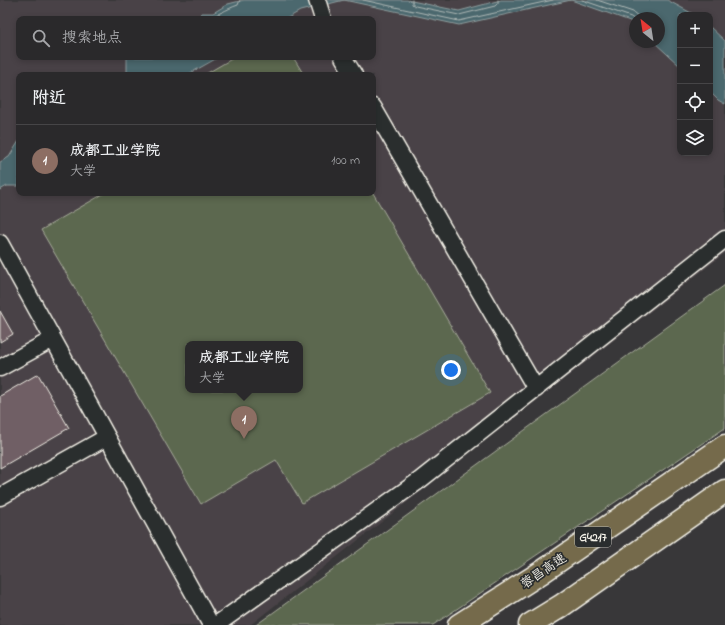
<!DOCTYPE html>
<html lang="zh">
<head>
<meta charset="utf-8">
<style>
	:root { --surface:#2a292b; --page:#323133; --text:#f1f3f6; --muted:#a5a6a9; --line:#464547; --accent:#ff9aa2 }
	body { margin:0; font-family:"Indie Flower","LXGW WenKai TC",sans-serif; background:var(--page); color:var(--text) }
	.controls { position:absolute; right:12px; top:12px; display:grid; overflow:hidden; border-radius:8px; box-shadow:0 2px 6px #0003 }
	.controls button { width:36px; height:36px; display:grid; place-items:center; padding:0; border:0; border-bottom:1px solid var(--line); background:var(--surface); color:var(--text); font:20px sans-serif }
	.compass { position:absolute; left:629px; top:12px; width:36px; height:36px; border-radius:50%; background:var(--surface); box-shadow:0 2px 6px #0003; rotate:330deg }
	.you { position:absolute; left:451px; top:370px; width:14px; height:14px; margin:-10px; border:3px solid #fff; border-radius:50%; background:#1a73e8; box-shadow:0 0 0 6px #1a73e833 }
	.badge { display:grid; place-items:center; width:26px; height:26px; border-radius:50%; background:var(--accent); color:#fff; font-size:13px; font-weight:700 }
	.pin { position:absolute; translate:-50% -33px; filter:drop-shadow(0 1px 2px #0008) }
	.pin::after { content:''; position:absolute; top:21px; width:14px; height:12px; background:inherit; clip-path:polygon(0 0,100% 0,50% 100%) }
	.popup { position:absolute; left:185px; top:341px; width:118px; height:52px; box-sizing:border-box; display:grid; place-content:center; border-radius:8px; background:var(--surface); filter:drop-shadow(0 1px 3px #0005); font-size:13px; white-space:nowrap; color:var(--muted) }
	.popup b { font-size:15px; color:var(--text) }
	.popup::after { content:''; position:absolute; left:50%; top:100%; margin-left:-8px; border:8px solid transparent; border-top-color:var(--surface) }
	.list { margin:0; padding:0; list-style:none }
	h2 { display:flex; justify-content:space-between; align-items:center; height:52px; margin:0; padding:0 16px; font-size:17px }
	h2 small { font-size:13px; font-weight:400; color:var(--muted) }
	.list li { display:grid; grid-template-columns:26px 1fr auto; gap:12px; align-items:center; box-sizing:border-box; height:72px; padding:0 16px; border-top:1px solid var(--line) }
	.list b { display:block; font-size:15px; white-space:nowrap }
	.list p { margin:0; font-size:13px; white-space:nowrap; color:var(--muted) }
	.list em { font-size:13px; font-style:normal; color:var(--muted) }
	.icon { flex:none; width:22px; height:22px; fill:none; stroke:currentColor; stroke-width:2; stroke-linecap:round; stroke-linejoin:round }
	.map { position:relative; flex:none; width:725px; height:625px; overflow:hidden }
	.search { position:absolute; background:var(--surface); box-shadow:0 2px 6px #0003; left:16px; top:16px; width:360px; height:44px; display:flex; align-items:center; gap:10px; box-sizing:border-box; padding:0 14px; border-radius:8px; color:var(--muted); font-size:15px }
	.panel { position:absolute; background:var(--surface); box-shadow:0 2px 6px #0003; left:16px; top:72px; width:360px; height:124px; border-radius:8px }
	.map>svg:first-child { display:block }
</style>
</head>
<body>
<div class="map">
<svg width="725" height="625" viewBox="0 0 725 625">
	<rect width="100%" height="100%" fill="#383739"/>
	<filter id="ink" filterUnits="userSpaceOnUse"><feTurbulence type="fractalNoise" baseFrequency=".025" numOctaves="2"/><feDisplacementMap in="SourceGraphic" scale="8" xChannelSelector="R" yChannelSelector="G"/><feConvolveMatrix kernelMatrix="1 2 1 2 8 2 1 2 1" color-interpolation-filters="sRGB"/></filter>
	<g filter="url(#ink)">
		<path fill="#494346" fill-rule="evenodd" d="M0,0H725V253L250,625H0ZM680,15H710V153H680ZM635,18H659V42H635ZM19,19H373V57H19ZM19,75H373V193H19ZM188,344H300V390H188Z"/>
		<path fill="#5c684f" stroke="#a8ac9c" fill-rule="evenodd" d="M235,57H293L304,75H204Z
			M105,193H373L490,393L302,503L276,460L201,504L41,230ZM188,344H300V390H188Z
			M725,285V428L433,625H256Z"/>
		<path fill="#4b676e" stroke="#8f9e9f" d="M244,0H344L300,11L286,19H200L201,13H213L228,4Z
			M344,0H407L459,11L501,0H667L695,15H680V66L654,42H659V18H635V25L630,21L571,0L459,25Z
			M710,27L725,41V104L718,100L710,92Z
			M127,57H219L187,75H127Z
			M19,141V186H7L0,190V162L9,157Z"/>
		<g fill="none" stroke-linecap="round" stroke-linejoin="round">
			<path stroke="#b0bab7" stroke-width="1" d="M363,0L459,21L553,0
				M412,0V4L415,6L459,15L495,6L498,3V0
				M582,0L631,17L635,20
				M597,0L633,12L640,18
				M204,19L206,17C218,16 226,9 238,5L240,0"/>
		</g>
		<path fill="#705e65" stroke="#f4f1e8" d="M0,311L13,334L0,342Z
			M38,374L69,428L0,468V396Z"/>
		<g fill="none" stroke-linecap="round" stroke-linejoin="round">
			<defs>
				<path id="street" d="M317,0L323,19
					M343,57L354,75
					M373,107L536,389
					M0,243L211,625
					M0,368L53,339
					M0,497L107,437
					M216,625L420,480L725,239"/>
				<path id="highway" d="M459,625L542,572L725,446
					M530,625L561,606L725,491"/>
			</defs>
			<use href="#street" stroke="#f4f1e8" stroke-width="19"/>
			<use href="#highway" stroke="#f4f1e8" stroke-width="25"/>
			<use href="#street" stroke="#2a2d2e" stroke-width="16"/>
			<use href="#highway" stroke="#746b4b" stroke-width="22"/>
		</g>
	</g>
	<g text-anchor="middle" stroke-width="3.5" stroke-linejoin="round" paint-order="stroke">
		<rect fill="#2a2d2e" stroke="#b7b6b0" stroke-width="1" x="575" y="527" width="36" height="20" rx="3"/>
		<g font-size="12" font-weight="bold" fill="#f4f1e8">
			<text x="593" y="541">G4217</text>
		</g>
		<g font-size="13" fill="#f4f1e8" stroke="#2a2d2e">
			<text transform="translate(543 570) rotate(-34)" y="5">蓉昌高速</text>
		</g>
	</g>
</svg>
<div class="controls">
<button>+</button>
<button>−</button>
<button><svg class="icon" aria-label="locate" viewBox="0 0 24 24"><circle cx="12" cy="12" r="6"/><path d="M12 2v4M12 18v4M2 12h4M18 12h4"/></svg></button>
<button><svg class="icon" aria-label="layers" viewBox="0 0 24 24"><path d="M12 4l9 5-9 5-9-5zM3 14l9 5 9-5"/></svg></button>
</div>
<svg class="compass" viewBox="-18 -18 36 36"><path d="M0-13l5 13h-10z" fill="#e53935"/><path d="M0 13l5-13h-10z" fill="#a5a6a9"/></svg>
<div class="you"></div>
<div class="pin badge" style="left:244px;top:439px;background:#8d6e63">1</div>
<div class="popup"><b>成都工业学院</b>大学</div>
<div class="search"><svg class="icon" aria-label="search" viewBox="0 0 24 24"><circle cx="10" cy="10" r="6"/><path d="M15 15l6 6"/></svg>搜索地点</div>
<section class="panel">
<h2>附近<small></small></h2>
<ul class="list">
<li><span class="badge" style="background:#8d6e63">1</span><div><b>成都工业学院</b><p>大学</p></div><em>100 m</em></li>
</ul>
</section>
</div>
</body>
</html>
